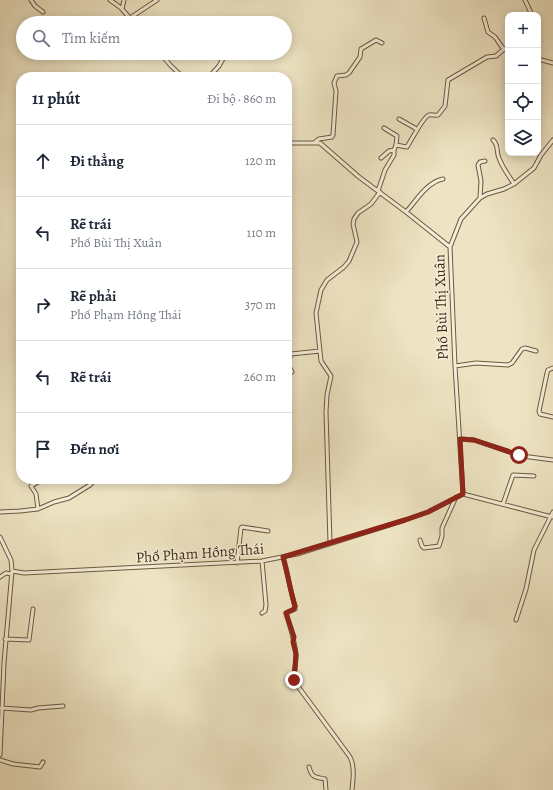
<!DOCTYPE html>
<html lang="vi">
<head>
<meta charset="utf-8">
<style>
	:root { --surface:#fff; --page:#f2f2f3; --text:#1f2937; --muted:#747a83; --line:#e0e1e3 }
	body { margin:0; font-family:Alegreya,serif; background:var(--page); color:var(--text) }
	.controls { position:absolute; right:12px; top:12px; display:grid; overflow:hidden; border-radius:8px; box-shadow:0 2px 10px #0003 }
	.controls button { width:36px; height:36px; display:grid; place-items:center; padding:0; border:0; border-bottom:1px solid var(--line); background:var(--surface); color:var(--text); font:20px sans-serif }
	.stop { position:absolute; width:12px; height:12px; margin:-9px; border:3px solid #8f2418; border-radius:50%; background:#fff }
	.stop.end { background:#8f2418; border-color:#fff; box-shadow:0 1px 4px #0008 }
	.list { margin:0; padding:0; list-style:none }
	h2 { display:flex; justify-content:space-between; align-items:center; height:52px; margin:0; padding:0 16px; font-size:17px }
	h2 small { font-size:13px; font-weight:400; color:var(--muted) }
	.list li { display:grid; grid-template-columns:26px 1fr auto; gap:12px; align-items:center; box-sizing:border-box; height:72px; padding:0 16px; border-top:1px solid var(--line) }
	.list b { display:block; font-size:15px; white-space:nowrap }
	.list p { margin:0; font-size:13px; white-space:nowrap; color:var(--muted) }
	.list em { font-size:13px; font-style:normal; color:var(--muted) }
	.icon { flex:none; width:22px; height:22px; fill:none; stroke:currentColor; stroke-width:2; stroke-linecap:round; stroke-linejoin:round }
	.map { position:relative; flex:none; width:553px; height:790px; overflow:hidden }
	.search { position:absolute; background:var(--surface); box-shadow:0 2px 10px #0003; left:16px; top:16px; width:276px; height:44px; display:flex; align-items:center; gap:10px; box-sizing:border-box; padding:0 14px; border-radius:22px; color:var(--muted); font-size:15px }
	.panel { position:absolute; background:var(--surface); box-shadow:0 2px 10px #0003; left:16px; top:72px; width:276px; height:412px; border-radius:16px }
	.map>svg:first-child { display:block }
</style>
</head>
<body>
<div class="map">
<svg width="553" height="790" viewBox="0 0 553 790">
	<rect width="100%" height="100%" fill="#eee4c3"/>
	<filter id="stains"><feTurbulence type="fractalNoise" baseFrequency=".005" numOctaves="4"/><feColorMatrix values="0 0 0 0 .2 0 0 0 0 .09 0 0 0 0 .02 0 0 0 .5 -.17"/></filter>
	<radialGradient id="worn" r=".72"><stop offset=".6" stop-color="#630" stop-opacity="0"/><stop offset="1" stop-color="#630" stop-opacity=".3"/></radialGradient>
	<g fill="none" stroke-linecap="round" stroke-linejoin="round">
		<defs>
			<path id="minor" d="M31,0L35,6L43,12
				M110,0L121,8L134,23
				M525,0L532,15
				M122,9L124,0
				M130,18L157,0
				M484,18L488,32L495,37L502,47L508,51
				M160,53L171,66L183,77
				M538,59L553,63
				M209,77L219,66L224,57
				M234,77L236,76
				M399,119L415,128L417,130
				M493,140C499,145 496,152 499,158C502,167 509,176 514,184
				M315,142L319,139L332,137L333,135L336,91L334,83L337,76L346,75L349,73L360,57L361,49L376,40L382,43
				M287,143H320L359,177L406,212L450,247L455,366L463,494
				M396,145L407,147C410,142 424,116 429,115C432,114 435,116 438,115L445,106L448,80L487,57L496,56L504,49
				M381,158L389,151L394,150
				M378,191L385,170L394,155V150L396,145L397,136L384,128
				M480,198L481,181L478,165L480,162L485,161
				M406,212C416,201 427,182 443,179
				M450,247L461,219L480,198L487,194L504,189L514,184L534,168L541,155L553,140
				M455,366L476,363L508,365L512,363L522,349L525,348L536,351
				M553,368L548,370L547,373L539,411L540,414L553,417
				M292,372L288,364L291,354L320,351
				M460,439L474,440L522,456L553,460
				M463,494L552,517
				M503,504L513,475L534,476
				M38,509L36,494L31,486L38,482V479
				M0,512L20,511L38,509L54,502L69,498L90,485L95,480L102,479
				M0,537L11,560L12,571L24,573L262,561L297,554L405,520L428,512L463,494
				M420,540L422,546L424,548L439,546L442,536V528L456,497
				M330,543L326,412L327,395L331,376L321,361L316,313L321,290L327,280L344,267L349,261L357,242L353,224L354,219L358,213L371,204L380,192
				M283,557C288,574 290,590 295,606V609L286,613C290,627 295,641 296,655C296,664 294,672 294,681L350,757C355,767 353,779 352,790
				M262,561L266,605L265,611L262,613
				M237,563L241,528L242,527L268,531
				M0,577L6,573L11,574
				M516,620L526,589L534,550L553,512
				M5,639L29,640L33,609
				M1,708L31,710L38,708L63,706
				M0,755L4,663L12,571
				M0,760L13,764L40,767L43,762
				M309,767C312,778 315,777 325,779L326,790"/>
		</defs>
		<use href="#minor" stroke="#6d5a3e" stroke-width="5"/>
		<use href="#minor" stroke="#f4edd8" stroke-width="3"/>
	</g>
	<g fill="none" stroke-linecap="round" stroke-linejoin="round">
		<path stroke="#8f2418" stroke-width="5" d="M294,680L296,654L293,642L294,637L286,613L294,609L295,606C290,590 288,574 283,557L405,520L428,512L463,494L460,439L474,440L519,455"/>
	</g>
	<g text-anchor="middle" stroke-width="3" stroke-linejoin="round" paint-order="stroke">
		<g font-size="15" fill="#422c12" stroke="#f4edd8">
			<text transform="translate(441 307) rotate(-92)" y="5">Phố Bùi Thị Xuân</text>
			<text transform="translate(200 553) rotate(-4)" y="5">Phố Phạm Hồng Thái</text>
		</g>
	</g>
	<rect width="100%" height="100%" filter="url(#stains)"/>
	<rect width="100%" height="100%" fill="url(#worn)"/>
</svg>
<div class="controls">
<button>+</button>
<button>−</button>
<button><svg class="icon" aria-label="locate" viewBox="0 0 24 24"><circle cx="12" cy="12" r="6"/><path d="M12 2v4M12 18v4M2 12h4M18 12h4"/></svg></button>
<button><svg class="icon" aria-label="layers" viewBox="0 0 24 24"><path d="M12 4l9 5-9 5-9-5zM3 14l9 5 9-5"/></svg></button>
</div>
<div class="stop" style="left:519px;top:455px"></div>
<div class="stop end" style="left:294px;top:680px"></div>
<div class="search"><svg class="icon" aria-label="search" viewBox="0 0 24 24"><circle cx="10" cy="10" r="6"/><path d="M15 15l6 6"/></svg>Tìm kiếm</div>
<section class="panel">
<h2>11 phút<small>Đi bộ · 860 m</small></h2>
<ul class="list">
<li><svg class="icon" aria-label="ahead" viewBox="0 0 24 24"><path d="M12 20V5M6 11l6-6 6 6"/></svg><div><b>Đi thẳng</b></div><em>120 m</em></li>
<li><svg class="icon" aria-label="left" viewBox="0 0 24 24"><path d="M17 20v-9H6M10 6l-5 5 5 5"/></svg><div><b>Rẽ trái</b><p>Phố Bùi Thị Xuân</p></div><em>110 m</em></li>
<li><svg class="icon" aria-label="right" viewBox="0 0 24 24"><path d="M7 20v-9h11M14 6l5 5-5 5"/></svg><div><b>Rẽ phải</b><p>Phố Phạm Hồng Thái</p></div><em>370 m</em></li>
<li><svg class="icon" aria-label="left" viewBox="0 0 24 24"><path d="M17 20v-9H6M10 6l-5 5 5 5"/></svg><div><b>Rẽ trái</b></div><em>260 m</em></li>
<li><svg class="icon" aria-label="arrive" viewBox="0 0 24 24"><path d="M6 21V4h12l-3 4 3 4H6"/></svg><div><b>Đến nơi</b></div></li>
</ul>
</section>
</div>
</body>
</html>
